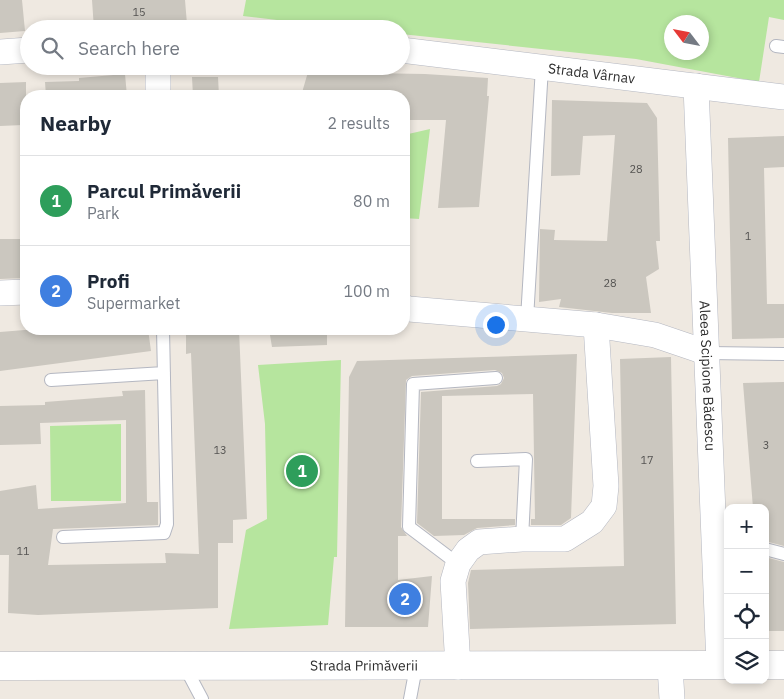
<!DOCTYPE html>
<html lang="en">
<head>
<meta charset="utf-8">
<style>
	:root { --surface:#fff; --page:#f6f6f7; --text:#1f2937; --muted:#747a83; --line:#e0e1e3; --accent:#4264fb }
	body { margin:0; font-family:"IBM Plex Sans",sans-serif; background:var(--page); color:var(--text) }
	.controls { position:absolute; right:15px; bottom:15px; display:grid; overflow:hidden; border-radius:10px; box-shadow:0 2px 8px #0003 }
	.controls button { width:45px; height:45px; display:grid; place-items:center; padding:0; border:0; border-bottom:1px solid var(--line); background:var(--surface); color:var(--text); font:25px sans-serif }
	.compass { position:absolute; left:664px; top:15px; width:45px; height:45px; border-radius:50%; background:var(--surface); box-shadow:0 2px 8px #0003; rotate:302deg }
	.you { position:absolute; left:495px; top:324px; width:18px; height:18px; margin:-12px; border:4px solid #fff; border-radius:50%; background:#1a73e8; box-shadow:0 0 0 8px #1a73e833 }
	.badge { display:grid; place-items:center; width:32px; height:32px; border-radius:50%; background:var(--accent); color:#fff; font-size:16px; font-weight:700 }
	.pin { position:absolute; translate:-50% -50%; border:2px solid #fff; box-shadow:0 1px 5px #0006 }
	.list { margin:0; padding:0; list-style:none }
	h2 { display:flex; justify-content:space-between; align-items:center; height:65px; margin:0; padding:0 20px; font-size:21px }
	h2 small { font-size:16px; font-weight:400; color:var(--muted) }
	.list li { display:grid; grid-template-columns:32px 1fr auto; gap:15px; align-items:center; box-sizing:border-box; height:90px; padding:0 20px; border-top:1px solid var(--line) }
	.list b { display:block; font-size:19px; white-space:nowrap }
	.list p { margin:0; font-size:16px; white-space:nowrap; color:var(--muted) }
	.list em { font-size:16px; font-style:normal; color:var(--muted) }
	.icon { flex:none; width:28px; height:28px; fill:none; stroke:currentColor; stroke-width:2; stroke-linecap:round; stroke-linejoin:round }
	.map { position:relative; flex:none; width:784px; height:699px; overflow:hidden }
	.search { position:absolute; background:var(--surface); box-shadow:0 2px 8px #0003; left:20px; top:20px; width:390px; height:55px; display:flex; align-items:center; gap:12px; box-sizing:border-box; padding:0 18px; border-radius:28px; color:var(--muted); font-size:19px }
	.panel { position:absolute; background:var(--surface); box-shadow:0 2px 8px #0003; left:20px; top:90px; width:390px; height:245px; border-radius:20px }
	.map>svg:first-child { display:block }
</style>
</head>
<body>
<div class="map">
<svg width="784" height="699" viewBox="0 0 784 699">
	<rect width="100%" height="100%" fill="#efe9e1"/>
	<path fill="#b6e59e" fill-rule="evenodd" d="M246,0H784V20L769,17L759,82L636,59L401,34V29H352L243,16ZM672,22H702V52H672Z
		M430,129L419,219L404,218V135Z
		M341,360L337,557H334L328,625L229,629L246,530L267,519L265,424L258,365Z
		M121,424V501H51L50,426Z"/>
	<path fill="#cbc7bf" d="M0,0H22L25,31L0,33Z
		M92,0H185L187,24L94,29Z
		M308,72L425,74L488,78L487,96H489L479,207L438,208L446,120H404V96H301Z
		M125,74L127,96H46L45,82L79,81V78Z
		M192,77H218L219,96H193Z
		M26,82V108H23V125L0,126V83Z
		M552,100L647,103L657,118L660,241H656L659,269L646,277L651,313H612L559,307L561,299L539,302L540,229L555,230L554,240L607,241L615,135L583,136L580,175L551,176Z
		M784,136V167L764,168L767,304H784V338L732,339L728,138Z
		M0,239H26V278L0,279Z
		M37,329H148L151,351L0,371V332Z
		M186,329H239L247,519L233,520V543H218V608L38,615L8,613L9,555H0V491L36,485L38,509L126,503V420L40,423L41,444L0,445V406L45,405V402L123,396L122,391L145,390L147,502H158V525L53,529L48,565L166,563L165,553L199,554L191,353L186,354Z
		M269,329H327V345L272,347Z
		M577,354L571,518L561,525H531V519H535L533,394L442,396V519H515V525L477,528L464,535L434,536L417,523L421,392L497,386L501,384L504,378L502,373L495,370L412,376L406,380L401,527L407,536H398V580L432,576L428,627H345L349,377L357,361Z
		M671,357L676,624L470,629L468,583L471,570L624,566L620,359Z
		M784,382V546L765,541V508H753L743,383Z
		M765,557L784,562V631H765Z"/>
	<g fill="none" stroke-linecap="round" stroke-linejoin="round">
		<defs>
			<path id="service" d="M776,46L784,47
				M527,319L542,67
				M708,353L784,354
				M51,380L164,373
				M477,461L526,459L522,539
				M63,537L164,533L167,524L163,329
				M765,549L784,554
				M458,564L409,527L413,384L496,378
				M185,667L202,699
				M410,699L416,667"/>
			<g id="minor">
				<path id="s1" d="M401,50L784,97"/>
				<path d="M0,52L29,50"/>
				<path id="s2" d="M696,86L719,665"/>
				<path d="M158,96V66"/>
				<path d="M0,293L26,292"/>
				<path d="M404,307L409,309L596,325L655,335L708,353"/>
				<path d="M670,666L672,699"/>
				<path d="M458,667L453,581L458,564L468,550L479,542L522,539H565L592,522L604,506L606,486L596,325"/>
			</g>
			<g id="secondary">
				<path d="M765,665H784"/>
				<path id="s3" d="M0,666L728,665"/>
			</g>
		</defs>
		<use href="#service" stroke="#b4b7c1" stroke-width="14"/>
		<use href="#minor" stroke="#b4b7c1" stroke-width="26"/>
		<use href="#secondary" stroke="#b4b7c1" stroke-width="29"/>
		<use href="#service" stroke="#fff" stroke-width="12"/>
		<use href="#minor" stroke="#fff" stroke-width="25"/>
		<use href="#secondary" stroke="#fff" stroke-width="28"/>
	</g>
	<g text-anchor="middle" stroke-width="4" stroke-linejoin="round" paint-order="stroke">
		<g font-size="11" fill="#555452">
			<text x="139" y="16">15</text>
			<text x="636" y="173">28</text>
			<text x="748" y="240">1</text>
			<text x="610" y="287">28</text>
			<text x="766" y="449">3</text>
			<text x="220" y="454">13</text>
			<text x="647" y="464">17</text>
			<text x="23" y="555">11</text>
		</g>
		<g font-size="14" fill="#2e2e2e" stroke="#fff">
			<text dy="5" stroke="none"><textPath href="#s1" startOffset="192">Strada Vârnav</textPath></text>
			<text dy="5" stroke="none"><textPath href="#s2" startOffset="290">Aleea Scipione Bădescu</textPath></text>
			<text dy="5" stroke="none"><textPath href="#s3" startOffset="364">Strada Primăverii</textPath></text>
		</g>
	</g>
</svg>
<div class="controls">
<button>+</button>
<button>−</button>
<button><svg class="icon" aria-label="locate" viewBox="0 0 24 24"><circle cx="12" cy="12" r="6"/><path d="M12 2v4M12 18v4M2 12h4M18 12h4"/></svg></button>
<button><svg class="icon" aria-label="layers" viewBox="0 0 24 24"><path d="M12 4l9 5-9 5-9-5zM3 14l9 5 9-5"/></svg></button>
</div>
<svg class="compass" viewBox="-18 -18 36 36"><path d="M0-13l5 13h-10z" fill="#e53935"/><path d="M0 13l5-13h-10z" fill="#747a83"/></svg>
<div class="you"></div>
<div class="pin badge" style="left:302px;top:471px;background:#2e9e5b">1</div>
<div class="pin badge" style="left:405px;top:599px;background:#3f7fe0">2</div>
<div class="search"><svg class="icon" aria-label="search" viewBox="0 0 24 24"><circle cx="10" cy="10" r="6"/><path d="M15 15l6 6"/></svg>Search here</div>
<section class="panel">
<h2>Nearby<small>2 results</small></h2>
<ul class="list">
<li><span class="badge" style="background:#2e9e5b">1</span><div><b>Parcul Primăverii</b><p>Park</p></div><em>80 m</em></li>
<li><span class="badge" style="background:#3f7fe0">2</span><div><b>Profi</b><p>Supermarket</p></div><em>100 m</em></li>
</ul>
</section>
</div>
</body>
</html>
